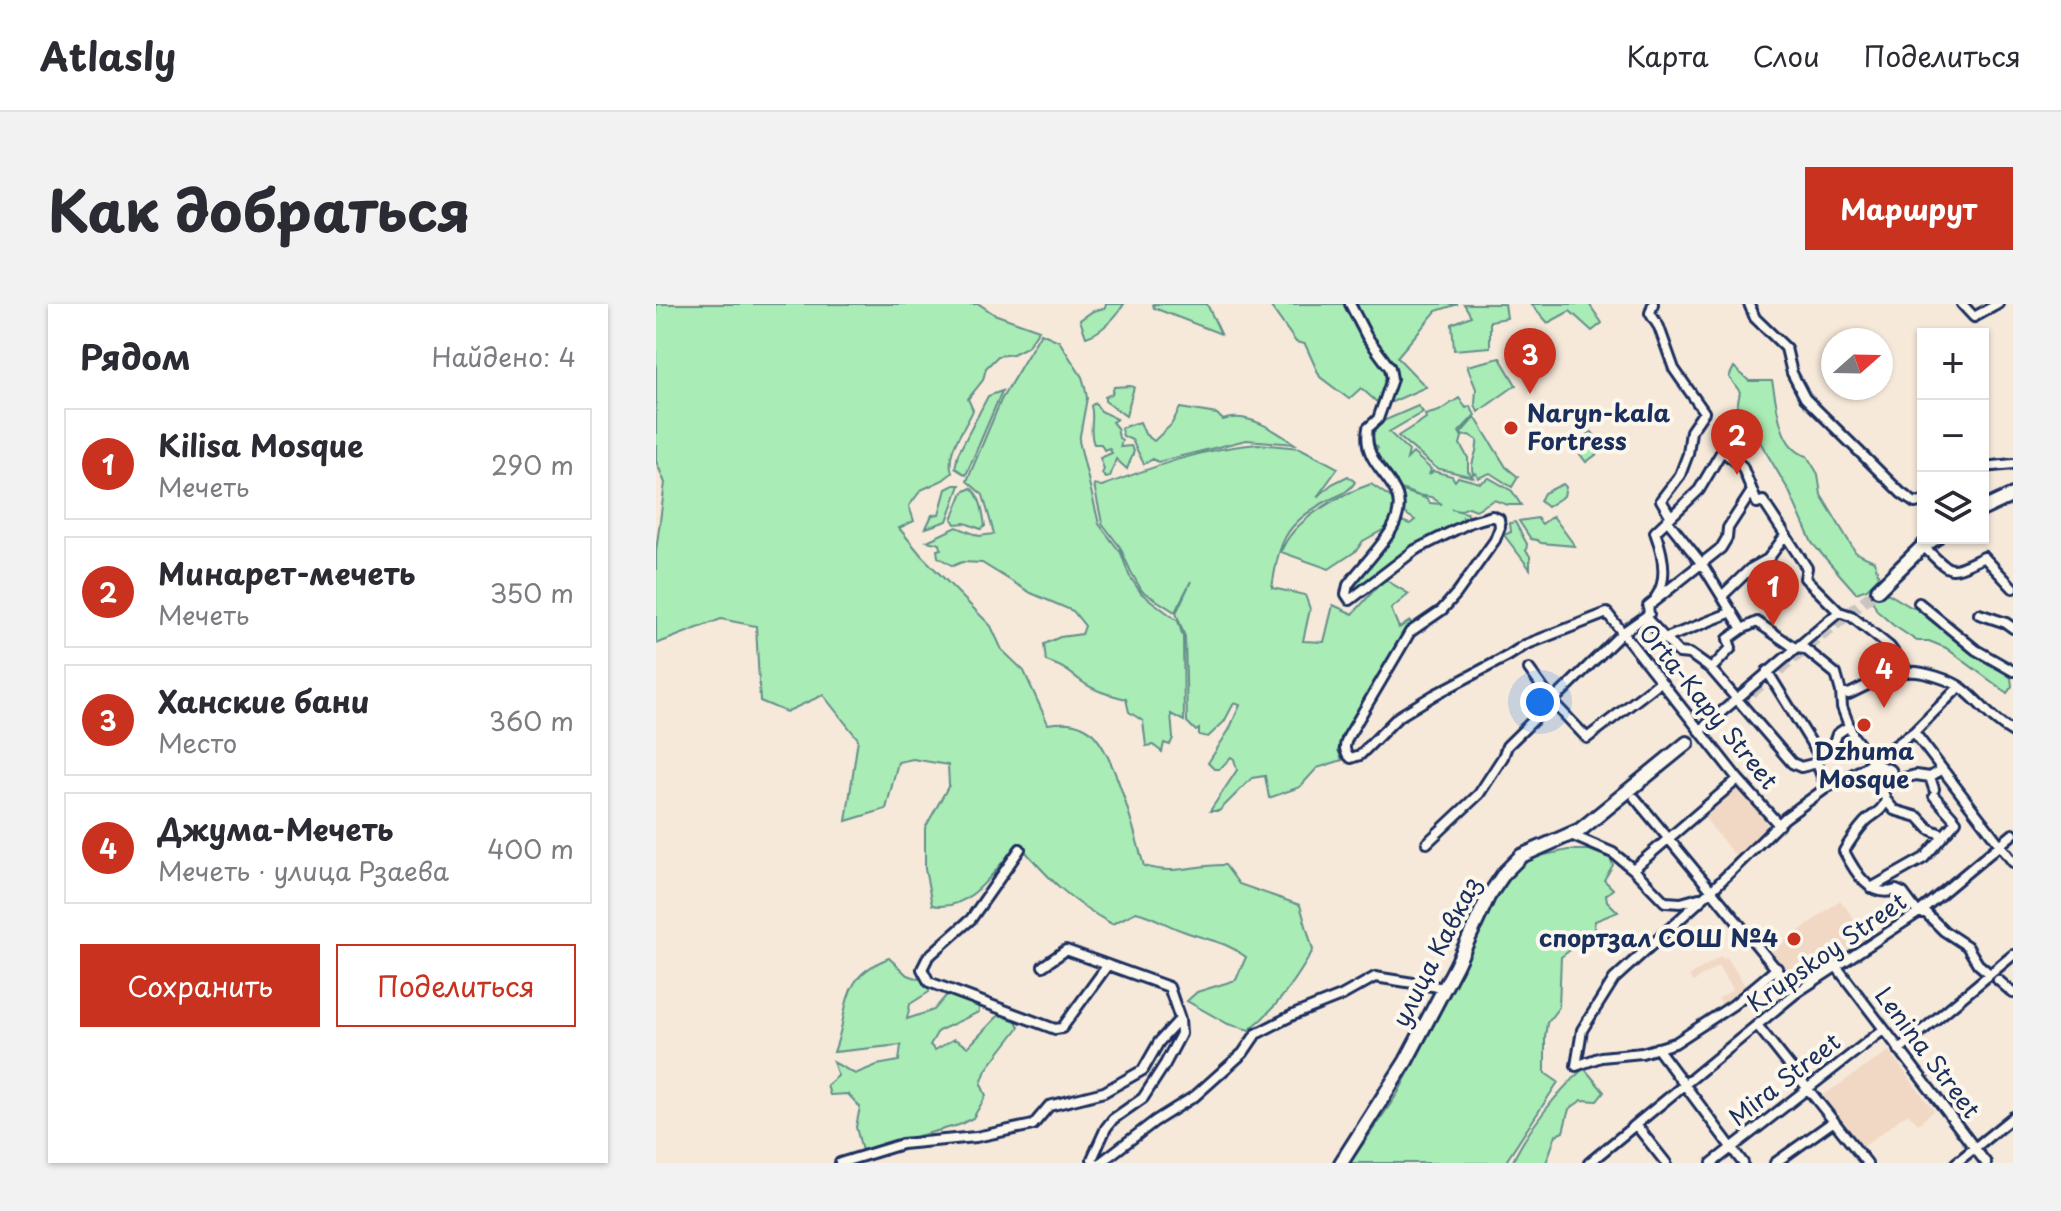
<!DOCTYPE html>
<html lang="ru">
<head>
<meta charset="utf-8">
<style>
	:root { --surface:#fff; --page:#f2f2f3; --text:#2b2b33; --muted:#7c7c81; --line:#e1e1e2; --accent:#c8321e }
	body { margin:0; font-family:"Playpen Sans",sans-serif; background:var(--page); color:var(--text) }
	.controls { position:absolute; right:24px; top:24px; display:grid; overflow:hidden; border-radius:0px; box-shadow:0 2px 6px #0004 }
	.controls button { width:72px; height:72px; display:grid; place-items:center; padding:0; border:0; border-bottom:2px solid var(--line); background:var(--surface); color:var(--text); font:40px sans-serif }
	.compass { position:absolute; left:1165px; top:24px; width:72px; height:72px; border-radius:50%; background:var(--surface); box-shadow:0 2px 6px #0004; rotate:70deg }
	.you { position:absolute; left:884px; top:398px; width:28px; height:28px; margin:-20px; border:6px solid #fff; border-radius:50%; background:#1a73e8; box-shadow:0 0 0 12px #1a73e833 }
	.badge { display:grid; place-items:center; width:52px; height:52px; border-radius:50%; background:var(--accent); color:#fff; font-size:26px; font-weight:700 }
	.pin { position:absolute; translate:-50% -66px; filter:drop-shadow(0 2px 4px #0008) }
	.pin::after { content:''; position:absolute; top:42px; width:28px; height:24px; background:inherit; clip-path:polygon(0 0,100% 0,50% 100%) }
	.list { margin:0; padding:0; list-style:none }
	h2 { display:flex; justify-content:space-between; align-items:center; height:104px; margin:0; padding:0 32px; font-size:34px }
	h2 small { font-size:26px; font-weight:400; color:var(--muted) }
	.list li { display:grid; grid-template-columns:52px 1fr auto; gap:24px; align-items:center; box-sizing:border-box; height:112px; margin:0 16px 16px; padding:0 16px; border:2px solid var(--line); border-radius:0px }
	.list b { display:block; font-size:30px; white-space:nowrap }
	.list p { margin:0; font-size:26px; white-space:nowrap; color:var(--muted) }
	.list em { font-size:26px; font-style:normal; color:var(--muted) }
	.actions { display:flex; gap:16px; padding:24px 32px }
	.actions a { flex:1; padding:18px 0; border:2px solid var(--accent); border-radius:0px; text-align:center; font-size:28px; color:var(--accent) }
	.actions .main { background:var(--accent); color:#fff }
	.icon { flex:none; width:44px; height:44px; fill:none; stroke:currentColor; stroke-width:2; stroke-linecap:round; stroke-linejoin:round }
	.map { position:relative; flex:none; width:1357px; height:859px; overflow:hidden; border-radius:0px }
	header { display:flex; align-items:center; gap:48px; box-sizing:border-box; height:112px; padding:0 40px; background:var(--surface); border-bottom:2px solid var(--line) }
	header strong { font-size:38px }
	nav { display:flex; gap:44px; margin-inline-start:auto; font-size:28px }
	.intro { display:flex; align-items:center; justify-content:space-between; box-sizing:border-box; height:192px; padding:0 48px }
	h1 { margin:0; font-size:56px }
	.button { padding:20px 36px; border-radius:0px; background:var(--accent); color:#fff; font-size:28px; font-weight:700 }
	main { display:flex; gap:48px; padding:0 48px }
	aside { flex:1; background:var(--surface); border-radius:0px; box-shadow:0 2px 6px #0004 }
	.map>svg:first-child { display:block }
</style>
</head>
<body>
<header>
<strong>Atlasly</strong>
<nav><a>Карта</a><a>Слои</a><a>Поделиться</a></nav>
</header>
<div class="intro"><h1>Как добраться</h1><a class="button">Маршрут</a></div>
<main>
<aside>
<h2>Рядом<small>Найдено: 4</small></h2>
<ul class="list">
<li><span class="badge">1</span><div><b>Kilisa Mosque</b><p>Мечеть</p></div><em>290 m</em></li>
<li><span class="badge">2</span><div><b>Минарет-мечеть</b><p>Мечеть</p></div><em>350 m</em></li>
<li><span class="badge">3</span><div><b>Ханские бани</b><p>Место</p></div><em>360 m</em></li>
<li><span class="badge">4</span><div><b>Джума-Мечеть</b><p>Мечеть · улица Рзаева</p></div><em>400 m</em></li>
</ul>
<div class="actions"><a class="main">Сохранить</a><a>Поделиться</a></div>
</aside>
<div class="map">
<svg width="1357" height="859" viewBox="0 0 1357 859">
	<rect width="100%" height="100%" fill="#f6e9da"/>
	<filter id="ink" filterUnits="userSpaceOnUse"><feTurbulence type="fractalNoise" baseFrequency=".0125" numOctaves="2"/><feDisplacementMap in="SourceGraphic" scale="16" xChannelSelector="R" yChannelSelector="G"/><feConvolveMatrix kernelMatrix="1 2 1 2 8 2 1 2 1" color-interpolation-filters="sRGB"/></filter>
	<g filter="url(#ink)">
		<path fill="#f0d8c5" d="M1080,481L1108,512L1112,525L1079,552L1044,508Z
			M1184,596L1215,637L1144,690L1114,649Z
			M1065,652L1067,655L1071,653L1091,685L1066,701L1062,695L1077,685L1062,662L1037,678L1033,672Z
			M1233,747L1278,807L1262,820L1252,809L1207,843L1166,792Z"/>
		<path fill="#aaecb5" stroke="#628e8a" stroke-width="2" d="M0,0H323L338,10L383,26L371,43L357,50L342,52L330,64L327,76L312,95L317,106C309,126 289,146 296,169L287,176L265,186L253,202L258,217L243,224L265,251L335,322L346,346L368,367L392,420C405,418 418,418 429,424C457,437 479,532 488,562C522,572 538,560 569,561L583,580L644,601L657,646C640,677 621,704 593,726L572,720L531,697L541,688L580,676L590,653C570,637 550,636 527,627C510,621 497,612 480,608L456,620C414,597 393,575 362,539C341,563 314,610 276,601L269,565V524L293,481L292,461L257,455L242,458L230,505L190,517L202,435L167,391L130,408L104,397L100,322L65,315L0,340V247L9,179L0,157Z
			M450,0H468C460,13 445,29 430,33L424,16L437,7L449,4Z
			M497,0H551L565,30L498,4Z
			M613,0H802L780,7L741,53L770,83L736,98L722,99L705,84L693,95L664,73L649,40L640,38Z
			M808,0H849L851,14L834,17V43L798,46L796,20L815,12Z
			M875,0H933L946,19L936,27L914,7L892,19Z
			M385,29L403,37L426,73L429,83L431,94L423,137L443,220L465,249L473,271L485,289L522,317L527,333L528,417L515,410L517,434L514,441L508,439L506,448L497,441L490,442L487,417L473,408L470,395C454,391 438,387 425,377C410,366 408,363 390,357L388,340L404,333L426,330L429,322L417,307L375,289L326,259L306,258L297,262L282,253L281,246L285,245L284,240L271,237L301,223L323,232L338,230L327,191L311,177L345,96Z
			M844,54L860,81L822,108L819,100L820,85L811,62Z
			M1078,63L1093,77H1116C1122,103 1122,143 1151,152L1162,170L1165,191L1200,249L1218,257L1223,273L1211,285L1200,289L1156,239L1133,187L1104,138L1085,123L1080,108L1084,88L1073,73Z
			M474,82L478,83L470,112L449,97V93L456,90L458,83Z
			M346,87L310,171L299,164L302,150L332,92Z
			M803,94L810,104L814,102L819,111L803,128L806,133L804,140L812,154V167L817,173L780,164L742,132L770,114L769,111L783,107Z
			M439,99L445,107L461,115L456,118L461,124L463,134L466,136L464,143L475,142L478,147L471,165L460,155L454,173L450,174L446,170L448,165L444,154L456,149L453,144L448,146L445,140H438C432,127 439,115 435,102Z
			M762,102L767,108L733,128L753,147L751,155L757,149L775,165L773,171L777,167L796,172L799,177L802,173L824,179L833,174L856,187L865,201H852L838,196L820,206L813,203L803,207L795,205L811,209L813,213L821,211L811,218L807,214L808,220L738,256L697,290L694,285L698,277L745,217L754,220L759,216L747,208V187L769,194L774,199L786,200L775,193L761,191L745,185L717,150L722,144L712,133L714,126L719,127L725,118Z
			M524,104L561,110L567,116C591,107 620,127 639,140L590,136L502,158L497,155L488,160L476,136L467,132L465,124L484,118L489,130L498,137L515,121Z
			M819,113L850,163L862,173L856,183L834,169L822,174L820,169L817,170C813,157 823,149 821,136L813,131L807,132L805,129Z
			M936,128L948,145L930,158L917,141Z
			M602,140L644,144L682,164L661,193L676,180L692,172L699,178C693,189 680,192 669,198C627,221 623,240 616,284L649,291L654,305L647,337L668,338L677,301L697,310L728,275L753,290L735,305L743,324L754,317L756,321L750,325L689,434L682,446L686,456L661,464L644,483L613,494L609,472L596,474L563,507H554L581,466L578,455L575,453L564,465H558L552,459L573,426L584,401L578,399L568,418L552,433L543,431V425L540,427L531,418L529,333L520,309L535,277L519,308L486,287L475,268L464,243L446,219L438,181L446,182C497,163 547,144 602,140Z
			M715,180L737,195L738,210L732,223L707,237L700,247L673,265L625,248C636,216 683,191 715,180Z
			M907,180L910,183L908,192L891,203L884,197L888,189Z
			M298,181H304L291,217L270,224L276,211L283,210L290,185Z
			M315,184C325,192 327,209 329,222L325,225L309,219L299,220L296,215L307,188Z
			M897,212L919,242L885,239L881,236L875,235L863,217L881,214L886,220Z
			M859,218L871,240L870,247L874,252V265L848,231L855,228L854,219Z
			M1223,289L1233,290L1255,303L1269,307L1332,353L1355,374L1356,382L1351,389L1290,344L1273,337H1261L1237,321L1221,307L1216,296Z
			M912,546H933L954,554L957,561L948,576L957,585L950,591L951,597L962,608L939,617L938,623L941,626L905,653L903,703L891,719L889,733V769L902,778L849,859H694L742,789L806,667L834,600L860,562L874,554Z
			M233,654L251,671L273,678V688L254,700L251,715L278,706L295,686L322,696L323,708L282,727L274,741L279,746L298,735L312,743L342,712L356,709L363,723L330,766L325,780L330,792L317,814L303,821L206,847L200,823L204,803L192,790L174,791L171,781L182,772L177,758L199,770L221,761L243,757L245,741L178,748C195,705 181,674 233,654Z
			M928,764L948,788L941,797L926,796L913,805L907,828L900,831L890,859H856C871,827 901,788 928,764Z"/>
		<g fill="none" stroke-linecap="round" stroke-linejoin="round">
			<path stroke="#cac4c1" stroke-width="12" stroke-dasharray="12 6" stroke-linecap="butt" d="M1081,400L1222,286"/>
			<defs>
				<path id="minor" d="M694,0L711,33L734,64L736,75L722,115L712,124C704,169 759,176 738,221C729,240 705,263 692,281L690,290L694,296L759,246L815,218L836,212L843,215L844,223L839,236L801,289L786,306L754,328L692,433C688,442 687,447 695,454L704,451L742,413L778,391L852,352L869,341L951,309L1082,475L1123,521
					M997,0L994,9L1003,23L1018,65L1048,108L1035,127L1032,150L1024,171L1005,196L1015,213
					M1093,0L1099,14L1130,44L1136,69L1149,94L1245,189L1259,199L1267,197
					M1306,0L1318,13L1342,0
					M1327,163L1357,160
					M1011,216L1046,260L1086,325L1101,318L1139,344L1149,345L1180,370L1185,388L1186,403L1197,432L1217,458L1230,496L1238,506L1262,513L1273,525L1287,531
					M1267,242C1297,271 1291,270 1328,253L1357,284
					M1066,292L1094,265L1112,255L1129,232
					M1000,293C1013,275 1006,247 999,228L1043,186L1066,147L1086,162L1101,199L1107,197L1151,264L1149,274L1183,308L1195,312L1234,343L1248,363
					M1263,299L1320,346L1357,367
					M1323,310L1350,319L1357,324
					M989,313L1023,349L1034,350L1055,365L1136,459L1145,463L1161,459
					M1008,335L1076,308
					M873,365L896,397L931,434L1004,378
					M1055,365L1075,344L1072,335L1086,325
					M1111,367L1164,453L1161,459L1170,484
					M1185,388L1193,390L1248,363L1251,368C1265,366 1296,376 1307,385C1326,400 1334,415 1357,428
					M1043,427L1183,308
					M1258,428L1357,558
					M1163,454C1174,447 1178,441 1181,430L1193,422
					M1217,459L1235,466L1240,476L1260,471L1274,473L1285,466
					M1274,473L1278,485
					M979,494L1140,689
					M1230,496C1226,509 1216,510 1208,519C1200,528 1194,537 1188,547C1199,568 1214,595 1240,586L1247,589L1262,609H1270L1288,627L1311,642L1322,660L1334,670
					M915,531L957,549L977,565L1009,598L1025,599L1043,594
					M771,539L823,490L847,453L851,442L966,329L993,310L992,302L1065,244L1071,234L1072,224L1096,187
					M364,545L315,615L272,653L266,665L273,678L399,725L406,724L451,662
					M977,565L1082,475
					M1215,584L1268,554L1300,517L1278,492
					M387,662L410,646L513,683L524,715
					M1180,662L1330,859
					M1121,664L1077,701L1019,739L986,749L945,753L920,762L926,726L958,675L1057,585L1129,514L1170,484L1207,465L1258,428L1303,383
					M1342,676L1357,689
					M1101,721L1211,859
					M1001,744L1087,859
					M1243,746L1357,651
					M980,821L1010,859
					M184,859L246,840L320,833L377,821L393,802L448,788L487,766L503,738L524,715L525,730L509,760L487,794L457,815L450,824L436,855L439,859
					M444,859L499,817L539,792L587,749L600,730L637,711L685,692L719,673L789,684
					M933,859L1140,689L1262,609L1357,530
					M1056,859L1227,726
					M1119,859L1178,817
					M1300,859L1357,813"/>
				<path id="highway" d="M1327,205L1357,191
					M1222,286L1267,242L1280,234
					M685,859L750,757L800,662L832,593L849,568L865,552L924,526L1031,439"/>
			</defs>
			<use href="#minor" stroke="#1b2f5e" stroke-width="14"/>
			<use href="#highway" stroke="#1b2f5e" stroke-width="18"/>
			<use href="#minor" stroke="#fbf7ec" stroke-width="8"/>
			<use href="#highway" stroke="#fbf7ec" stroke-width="12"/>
		</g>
	</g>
	<g fill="#c8321e" stroke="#fbf7ec" stroke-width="3">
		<circle cx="855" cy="124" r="8"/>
		<circle cx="1208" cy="421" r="8"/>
		<circle cx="1138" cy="635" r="8"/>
	</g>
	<g text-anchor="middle" stroke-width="8" stroke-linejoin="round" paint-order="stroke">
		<g font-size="24" font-weight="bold" fill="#1b2f5e" stroke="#fbf7ec" text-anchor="start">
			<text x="871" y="118">Naryn-kala<tspan x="871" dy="28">Fortress</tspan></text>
			<text x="1208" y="456" text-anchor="middle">Dzhuma<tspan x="1208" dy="28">Mosque</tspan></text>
			<text x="1122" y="643" text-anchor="end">спортзал СОШ №4</text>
		</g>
		<g font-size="24" fill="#1b2f5e" stroke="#fbf7ec">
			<text transform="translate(1052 403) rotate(51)" y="8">Orta-Kapy Street</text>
			<text transform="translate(781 648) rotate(-63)" y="8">улица Кавказ</text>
			<text transform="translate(1171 649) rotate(-35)" y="8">Krupskoy Street</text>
			<text transform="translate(1271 749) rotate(53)" y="8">Lenina Street</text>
			<text transform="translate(1129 776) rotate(-38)" y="8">Mira Street</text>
		</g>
	</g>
</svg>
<div class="controls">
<button>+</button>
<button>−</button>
<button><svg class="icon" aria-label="layers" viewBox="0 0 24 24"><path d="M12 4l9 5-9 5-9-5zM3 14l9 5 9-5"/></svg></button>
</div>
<svg class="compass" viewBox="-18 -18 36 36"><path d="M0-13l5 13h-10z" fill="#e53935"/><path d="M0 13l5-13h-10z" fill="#7c7c81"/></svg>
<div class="you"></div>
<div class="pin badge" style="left:1117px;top:322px">1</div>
<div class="pin badge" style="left:1081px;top:171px">2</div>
<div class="pin badge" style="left:874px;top:90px">3</div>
<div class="pin badge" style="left:1228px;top:404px">4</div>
</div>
</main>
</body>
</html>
